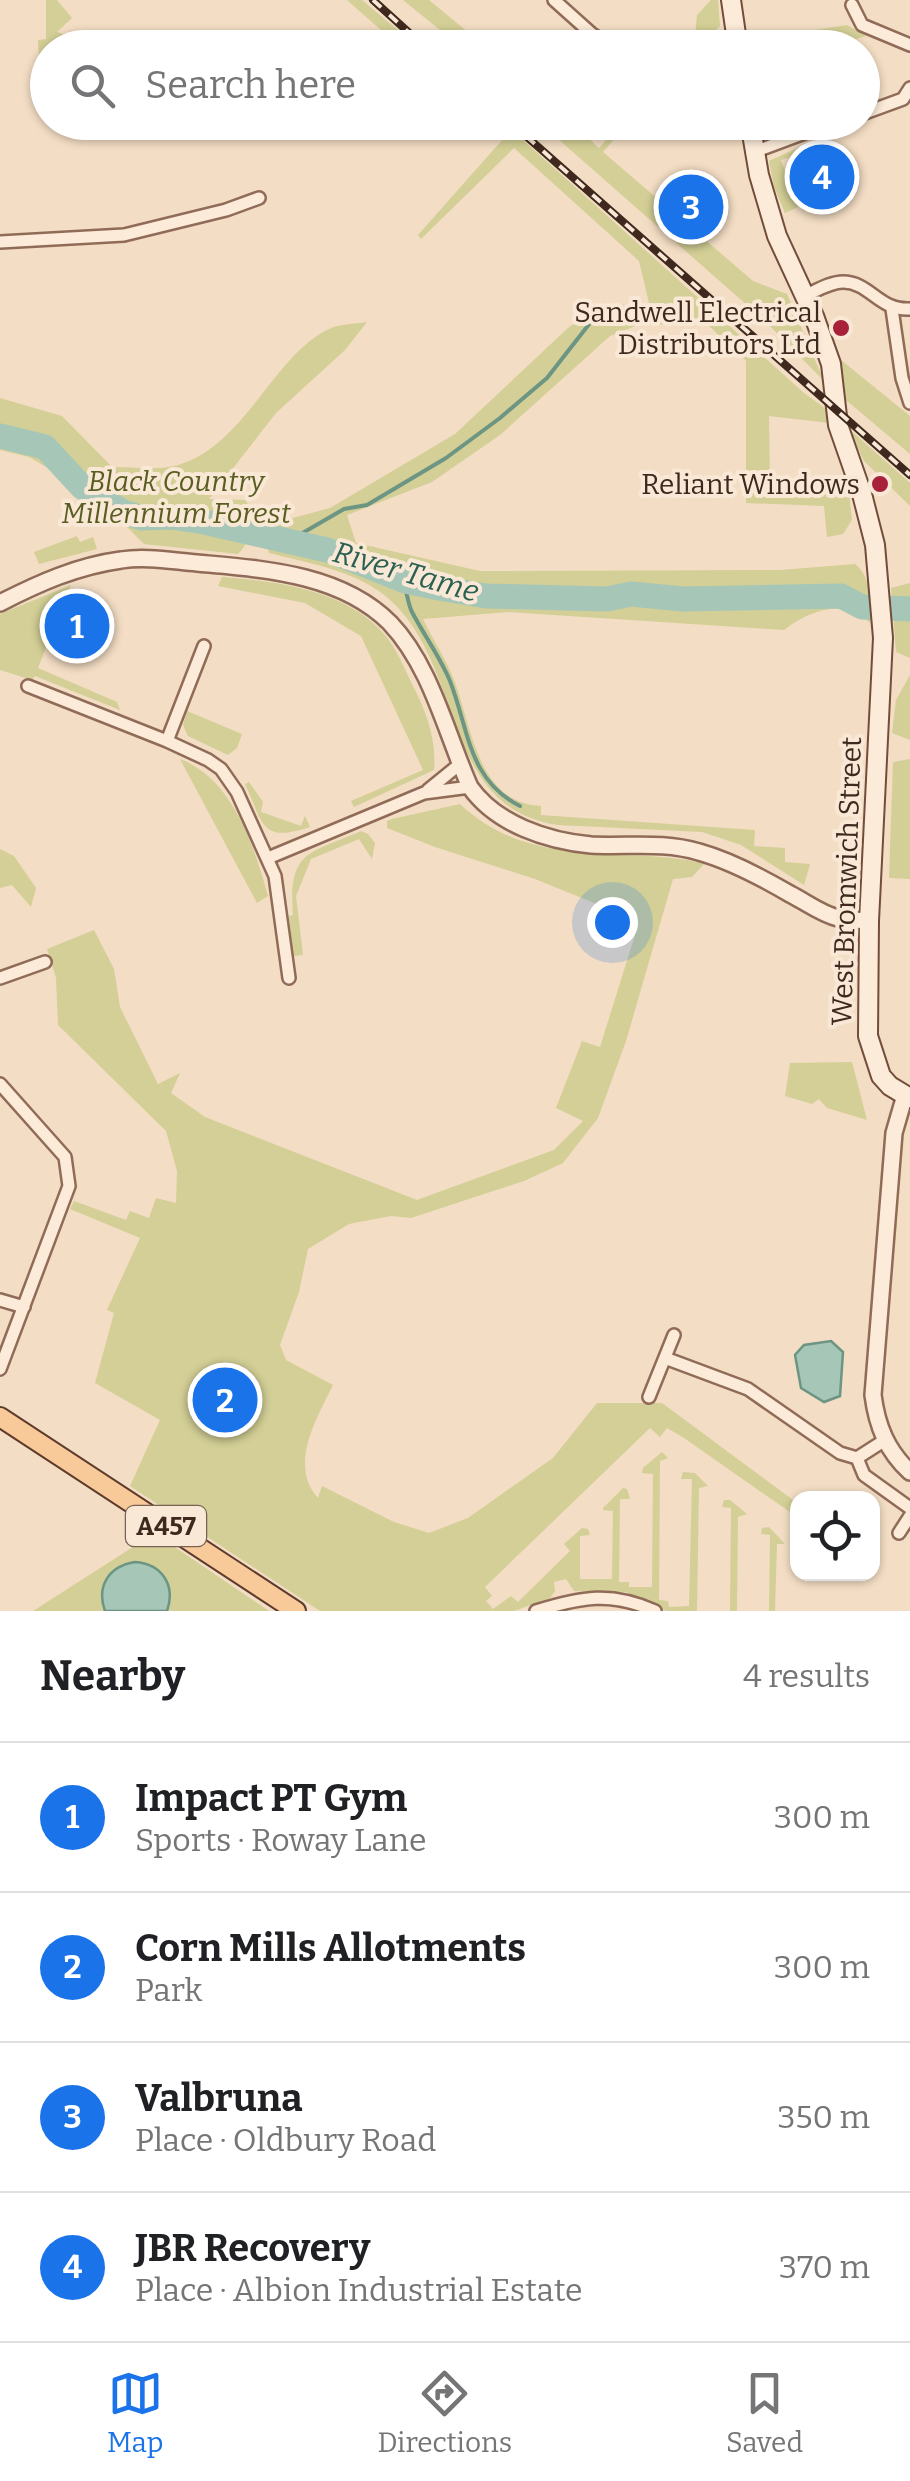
<!DOCTYPE html>
<html lang="en">
<head>
<meta charset="utf-8">
<style>
	:root { --surface:#fff; --page:#f2f2f2; --text:#202124; --muted:#757577; --line:#e0e0e0; --accent:#1a73e8 }
	body { margin:0; font-family:Bitter,serif; background:var(--page); color:var(--text) }
	.controls { position:absolute; right:30px; bottom:30px; display:grid; overflow:hidden; border-radius:20px; box-shadow:0 2px 8px #0004 }
	.controls button { width:90px; height:90px; display:grid; place-items:center; padding:0; border:0; border-bottom:2px solid var(--line); background:var(--surface); color:var(--text); font:50px sans-serif }
	.you { position:absolute; left:612px; top:922px; width:35px; height:35px; margin:-25px; border:8px solid #fff; border-radius:50%; background:#1a73e8; box-shadow:0 0 0 15px #1a73e833 }
	.badge { display:grid; place-items:center; width:65px; height:65px; border-radius:50%; background:var(--accent); color:#fff; font-size:32px; font-weight:700 }
	.pin { position:absolute; translate:-50% -50%; border:5px solid #fff; box-shadow:0 2px 10px #0006 }
	.list { margin:0; padding:0; list-style:none }
	h2 { display:flex; justify-content:space-between; align-items:center; height:130px; margin:0; padding:0 40px; font-size:42px }
	h2 small { font-size:32px; font-weight:400; color:var(--muted) }
	.list li { display:grid; grid-template-columns:65px 1fr auto; gap:30px; align-items:center; box-sizing:border-box; height:150px; padding:0 40px; border-top:2px solid var(--line) }
	.list b { display:block; font-size:38px; white-space:nowrap }
	.list p { margin:0; font-size:32px; white-space:nowrap; color:var(--muted) }
	.list em { font-size:32px; font-style:normal; color:var(--muted) }
	.icon { flex:none; width:55px; height:55px; fill:none; stroke:currentColor; stroke-width:2; stroke-linecap:round; stroke-linejoin:round }
	.map { position:relative; flex:none; width:910px; height:1611px; overflow:hidden }
	.search { position:absolute; background:var(--surface); box-shadow:0 2px 8px #0004; left:30px; right:30px; top:30px; height:110px; display:flex; align-items:center; gap:25px; box-sizing:border-box; padding:0 35px; border-radius:55px; color:var(--muted); font-size:38px }
	.sheet { height:730px; background:var(--surface) }
	nav { display:flex; justify-content:space-around; align-items:center; box-sizing:border-box; height:140px; border-top:2px solid var(--line); background:var(--surface); font-size:28px; color:var(--muted) }
	nav a { display:grid; justify-items:center; gap:5px }
	nav .on { color:var(--accent) }
	.map>svg:first-child { display:block }
</style>
</head>
<body>
<div class="map">
<svg width="910" height="1611" viewBox="0 0 910 1611">
	<rect width="100%" height="100%" fill="#f3ddc4"/>
	<path fill="#d3cf96" d="M46,0H57L72,18L57,32L81,41V47L48,48L47,61L39,62L38,40L46,39Z
		M347,0H362L418,47H400Z
		M403,0H429L486,47H461Z
		M711,0H718L720,26L711,35L695,37L697,15Z
		M847,25L866,36L831,47H795L793,41L750,47L748,40Z
		M485,123H504L804,393L829,411V423L769,416L770,487L849,492L852,520L843,534L827,537L824,506L746,503V361L706,323L638,325L610,336L500,435L432,482L347,515L356,543L480,571L780,570L855,564C873,578 869,603 870,623C847,597 809,610 784,630L508,612L423,619C432,638 444,656 452,675C472,722 475,803 541,806V815L755,830L754,846L785,848V862L810,864L804,885L741,845L702,832L558,825C440,808 466,667 389,599C358,571 308,563 269,553L266,542L271,524L330,508L455,434L568,328C596,308 616,306 649,303L639,261L514,148L421,239L418,235L503,139Z
		M540,123H572L599,148L621,123H628L603,152L753,281L787,294L824,381L765,321Z
		M802,146L803,153L781,160L798,207L785,213L774,187L769,161Z
		M367,322L345,350L276,413L209,499L245,500C257,513 251,543 238,554L144,544L122,522L48,468L29,457L0,450V398L62,416L112,467C131,467 156,470 174,466C244,449 272,356 329,329C339,324 355,324 367,322Z
		M841,360L910,416V454L846,400Z
		M848,428L910,483V506L864,461Z
		M77,536L80,542L93,537L97,549L39,564L34,552Z
		M222,577C276,581 347,590 385,635C396,648 404,667 411,682C425,708 437,739 434,770L354,807L351,801L423,770L361,636L305,603L218,586Z
		M910,583V658L896,652L891,588Z
		M71,585L38,668L117,702L120,710L35,676L32,680L0,670V614Z
		M910,675V740L892,733L896,700Z
		M187,711L242,734L237,748L228,755L188,736L183,725Z
		M180,759C233,779 254,846 268,896L257,903Z
		M910,759V879L889,878L893,762Z
		M249,782L263,802L261,812L301,826L305,816L310,827C261,843 264,825 245,784Z
		M460,804C531,871 620,845 705,863L692,877L673,879L626,1041L598,1118L563,1163L524,1181L411,1218L391,1216L349,1224L308,1249L299,1292L280,1345L286,1360L333,1385C317,1418 288,1465 318,1498L322,1486L394,1522L429,1533L468,1518L553,1458L597,1403H662L797,1503V1517L684,1438L667,1428L660,1437L650,1428L485,1587L492,1596L486,1601L493,1609L511,1596L518,1602L570,1551L564,1544L582,1528L588,1529L590,1535L580,1536V1579H612L613,1511L603,1510V1508L623,1488L627,1489L630,1499H620L619,1582H629V1587H652L653,1474L642,1473L643,1468L662,1452L668,1458L660,1461L659,1600L668,1601L669,1607L689,1606L692,1479H681L683,1472L695,1473L708,1486L699,1488L697,1611H666L626,1592L574,1591L566,1579L554,1582L555,1591L550,1598L514,1611H320L130,1486L160,1420L95,1383L114,1313L107,1310L140,1238L70,1209L74,1201L126,1220L130,1211L149,1218L156,1198L176,1203L177,1171L166,1131L58,1025L56,978L47,949L94,930L114,969L120,1007L158,1084L180,1073L171,1093L205,1117L417,1200L554,1150L583,1121L556,1108L582,1041L600,1047L635,935C604,927 613,917 594,903L535,879L435,847L387,828V821L392,819Z
		M361,831L368,834L375,843L372,859L359,839L311,859L296,896L303,955L293,956L289,916L293,915C288,850 309,854 361,831Z
		M0,849L14,856L36,888L31,907L12,885L0,888Z
		M852,1062L867,1120L827,1108L819,1099L812,1104L785,1096L790,1063Z
		M724,1500H730L747,1514L738,1517L737,1611H730L731,1508L722,1507Z
		M140,1525L157,1535L269,1611H33L147,1538L137,1531Z
		M769,1527L785,1544H777L775,1611H769L770,1535L761,1534L762,1528Z"/>
	<path fill="#a6c6b7" stroke="#6c9584" stroke-width="2.5" d="M831,1341L843,1352L840,1396L824,1402L801,1388L795,1355L804,1345Z
		M135,1562C162,1564 176,1585 167,1611H105C96,1586 109,1566 135,1562Z"/>
	<g fill="none" stroke-linecap="round" stroke-linejoin="round">
		<path stroke="#6c9584" stroke-width="4" d="M287,542L344,509L367,505L446,458L500,418L547,378L590,323L612,316L656,314L692,303
			M398,578C409,589 406,600 412,612C424,635 440,657 450,681C469,730 468,780 520,806"/>
		<path stroke="#a6c6b7" stroke-width="25" d="M0,436L45,447L82,487L123,512L142,518L171,517L204,522L327,550L405,581L439,588L486,596L607,599L631,594L683,599L841,596L862,607L910,609"/>
		<defs>
			<path id="minor" d="M554,0L592,34L615,48
				M852,5L862,25L910,45
				M714,48L737,42
				M862,114L903,99L910,88
				M754,152L834,122
				M0,242L124,235L226,210L259,198
				M804,296C816,291 830,282 843,282C870,282 879,311 910,309
				M892,309L902,378L910,403
				M28,686L167,741L208,760L221,769L237,792L275,876L289,978
				M167,741L204,646
				M428,790L460,764
				M268,858L424,793L470,787
				M0,978L45,962
				M0,1084L65,1157L69,1186L0,1369
				M0,1300L24,1307
				M665,1358L748,1389L840,1453L857,1458L885,1440
				M649,1397L674,1335
				M857,1458L864,1475L910,1508
				M899,1533L910,1516
				M536,1611C581,1597 611,1591 655,1611"/>
			<path id="tertiary" d="M0,603C39,583 77,566 121,560C146,556 172,561 197,563C262,569 340,573 390,623C431,666 446,733 470,787C496,824 547,841 591,845C628,847 663,841 699,852C731,861 761,877 790,894C806,902 821,914 838,918C848,920 859,920 869,921
				M905,1095L894,1133L873,1395C877,1426 887,1451 910,1472"/>
			<path id="secondary" d="M731,0L738,48
				M750,122L759,175L777,236L814,316L831,364L838,425L862,494L875,545L883,638L869,921L868,1036L881,1076L890,1086L910,1098"/>
			<path id="primary" d="M0,1417L296,1611"/>
		</defs>
		<use href="#minor" stroke="#906c58" stroke-width="16"/>
		<use href="#tertiary" stroke="#906c58" stroke-width="20"/>
		<use href="#secondary" stroke="#724d3b" stroke-width="22"/>
		<use href="#primary" stroke="#5e3b2c" stroke-width="22"/>
		<use href="#minor" stroke="#fcebd9" stroke-width="11"/>
		<use href="#tertiary" stroke="#fcebd9" stroke-width="15"/>
		<use href="#secondary" stroke="#fcebd9" stroke-width="18"/>
		<use href="#primary" stroke="#f9ca99" stroke-width="18"/>
		<defs>
			<path id="rail" d="M373,0L426,48
				M510,122L910,475"/>
		</defs>
		<use href="#rail" stroke="#3f281d" stroke-width="8"/>
		<use href="#rail" stroke="#f9e8d5" stroke-width="4" stroke-dasharray="11" stroke-linecap="butt"/>
	</g>
	<g fill="#a62139" stroke="#f9e8d5" stroke-width="4">
		<circle cx="841" cy="328" r="10"/>
		<circle cx="880" cy="484" r="10"/>
	</g>
	<g text-anchor="middle" stroke-width="8" stroke-linejoin="round" paint-order="stroke">
		<rect fill="#f9e8d5" stroke="#776254" stroke-width="2.5" x="126" y="1506" width="80" height="40" rx="8"/>
		<g font-size="25" font-weight="bold" fill="#3f281d">
			<text x="166" y="1535">A457</text>
		</g>
		<g font-size="28" fill="#3f281d" stroke="#f9e8d5" text-anchor="end">
			<text x="821" y="322">Sandwell Electrical<tspan x="821" dy="32">Distributors Ltd</tspan></text>
			<text x="860" y="494">Reliant Windows</text>
		</g>
		<g font-size="28" font-style="italic" fill="#595d22" stroke="#f9e8d5">
			<text x="176" y="491">Black Country<tspan x="176" dy="32">Millennium Forest</tspan></text>
		</g>
		<g font-size="28" fill="#3f281d" stroke="#f9e8d5">
			<text transform="translate(846 881) rotate(-88)" y="10">West Bromwich Street</text>
		</g>
		<g font-size="30" font-style="italic" fill="#2b6053" stroke="#f9e8d5">
			<text transform="translate(406 572) rotate(16)" y="10">River Tame</text>
		</g>
	</g>
</svg>
<div class="controls">
<button><svg class="icon" aria-label="locate" viewBox="0 0 24 24"><circle cx="12" cy="12" r="6"/><path d="M12 2v4M12 18v4M2 12h4M18 12h4"/></svg></button>
</div>
<div class="you"></div>
<div class="pin badge" style="left:77px;top:626px">1</div>
<div class="pin badge" style="left:225px;top:1400px">2</div>
<div class="pin badge" style="left:691px;top:207px">3</div>
<div class="pin badge" style="left:822px;top:177px">4</div>
<div class="search"><svg class="icon" aria-label="search" viewBox="0 0 24 24"><circle cx="10" cy="10" r="6"/><path d="M15 15l6 6"/></svg>Search here</div>
</div>
<section class="sheet">
<h2>Nearby<small>4 results</small></h2>
<ul class="list">
<li><span class="badge">1</span><div><b>Impact PT Gym</b><p>Sports · Roway Lane</p></div><em>300 m</em></li>
<li><span class="badge">2</span><div><b>Corn Mills Allotments</b><p>Park</p></div><em>300 m</em></li>
<li><span class="badge">3</span><div><b>Valbruna</b><p>Place · Oldbury Road</p></div><em>350 m</em></li>
<li><span class="badge">4</span><div><b>JBR Recovery</b><p>Place · Albion Industrial Estate</p></div><em>370 m</em></li>
</ul>
</section>
<nav>
<a class="on"><svg class="icon" aria-label="map" viewBox="0 0 24 24"><path d="M3 6l6-2 6 2 6-2v14l-6 2-6-2-6 2zM9 4v14M15 6v14"/></svg>Map</a>
<a><svg class="icon" aria-label="directions" viewBox="0 0 24 24"><path d="M12 3l9 9-9 9-9-9zM9 14v-3h6M13 9l2 2-2 2"/></svg>Directions</a>
<a><svg class="icon" aria-label="saved" viewBox="0 0 24 24"><path d="M7 4h10v16l-5-4-5 4z"/></svg>Saved</a>
</nav>
</body>
</html>
